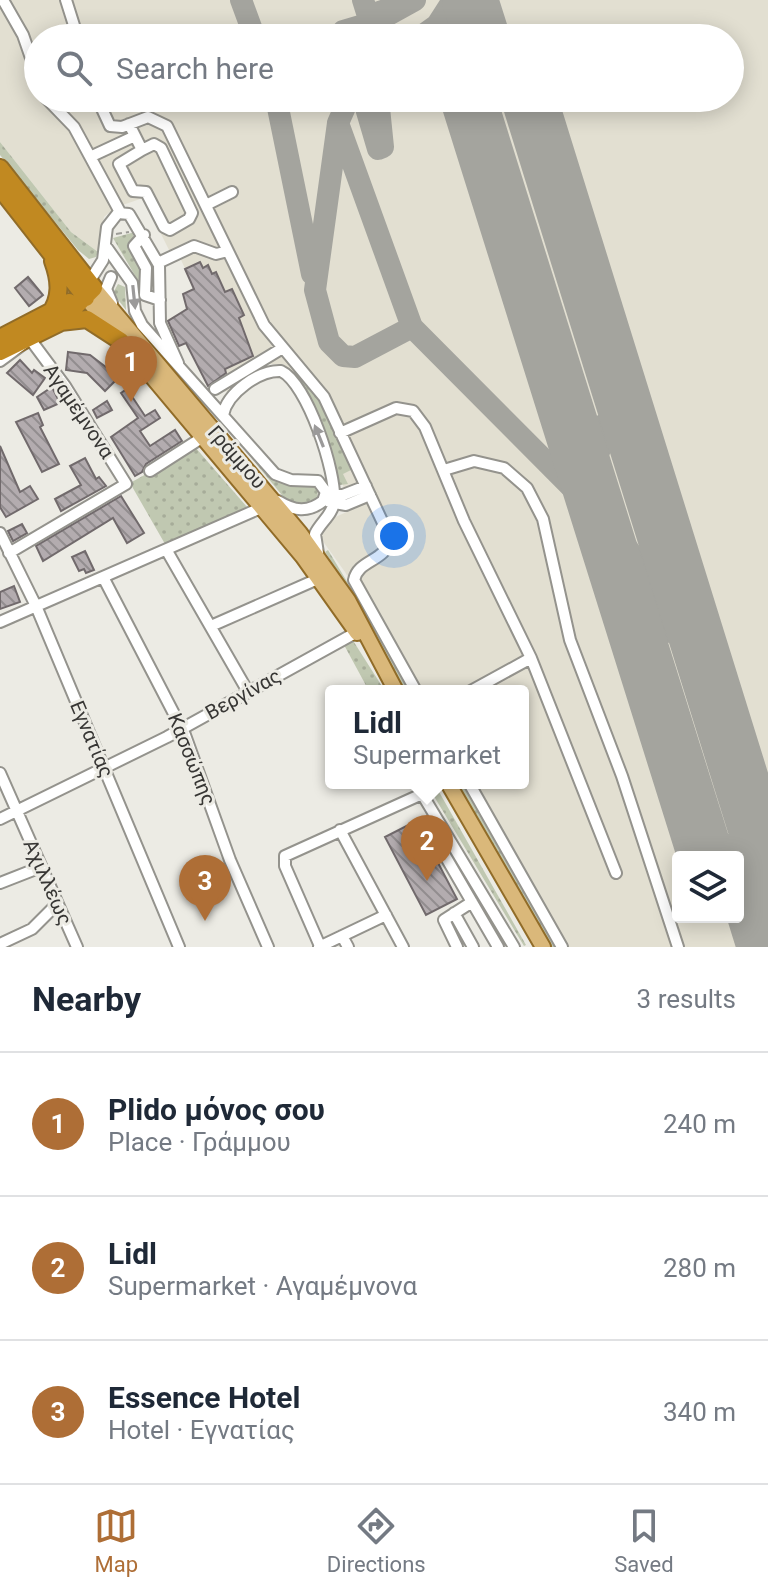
<!DOCTYPE html>
<html lang="en">
<head>
<meta charset="utf-8">
<style>
	:root { --surface:#fff; --page:#f2f2f3; --text:#1f2937; --muted:#747a83; --line:#e0e1e3; --accent:#ae6e36 }
	body { margin:0; font-family:Roboto,sans-serif; background:var(--page); color:var(--text) }
	.controls { position:absolute; right:24px; bottom:24px; display:grid; overflow:hidden; border-radius:8px; box-shadow:0 4px 20px #0003 }
	.controls button { width:72px; height:72px; display:grid; place-items:center; padding:0; border:0; border-bottom:2px solid var(--line); background:var(--surface); color:var(--text); font:40px sans-serif }
	.you { position:absolute; left:394px; top:536px; width:28px; height:28px; margin:-20px; border:6px solid #fff; border-radius:50%; background:#1a73e8; box-shadow:0 0 0 12px #1a73e833 }
	.badge { display:grid; place-items:center; width:52px; height:52px; border-radius:50%; background:var(--accent); color:#fff; font-size:26px; font-weight:700 }
	.pin { position:absolute; translate:-50% -66px; filter:drop-shadow(0 2px 4px #0008) }
	.pin::after { content:''; position:absolute; top:42px; width:28px; height:24px; background:inherit; clip-path:polygon(0 0,100% 0,50% 100%) }
	.popup { position:absolute; left:325px; top:685px; width:204px; height:104px; box-sizing:border-box; display:grid; place-content:center; border-radius:8px; background:var(--surface); filter:drop-shadow(0 2px 6px #0005); font-size:26px; white-space:nowrap; color:var(--muted) }
	.popup b { font-size:30px; color:var(--text) }
	.popup::after { content:''; position:absolute; left:50%; top:100%; margin-left:-16px; border:16px solid transparent; border-top-color:var(--surface) }
	.list { margin:0; padding:0; list-style:none }
	h2 { display:flex; justify-content:space-between; align-items:center; height:104px; margin:0; padding:0 32px; font-size:34px }
	h2 small { font-size:26px; font-weight:400; color:var(--muted) }
	.list li { display:grid; grid-template-columns:52px 1fr auto; gap:24px; align-items:center; box-sizing:border-box; height:144px; padding:0 32px; border-top:2px solid var(--line) }
	.list b { display:block; font-size:30px; white-space:nowrap }
	.list p { margin:0; font-size:26px; white-space:nowrap; color:var(--muted) }
	.list em { font-size:26px; font-style:normal; color:var(--muted) }
	.icon { flex:none; width:44px; height:44px; fill:none; stroke:currentColor; stroke-width:2; stroke-linecap:round; stroke-linejoin:round }
	.map { position:relative; flex:none; width:768px; height:947px; overflow:hidden }
	.search { position:absolute; background:var(--surface); box-shadow:0 4px 20px #0003; left:24px; right:24px; top:24px; height:88px; display:flex; align-items:center; gap:20px; box-sizing:border-box; padding:0 28px; border-radius:44px; color:var(--muted); font-size:30px }
	.sheet { height:536px; background:var(--surface) }
	nav { display:flex; justify-content:space-around; align-items:center; box-sizing:border-box; height:112px; border-top:2px solid var(--line); background:var(--surface); font-size:22px; color:var(--muted) }
	nav a { display:grid; justify-items:center; gap:4px }
	nav .on { color:var(--accent) }
	.map>svg:first-child { display:block }
</style>
</head>
<body>
<div class="map">
<svg width="768" height="947" viewBox="0 0 768 947">
	<defs>
		<pattern id="grass-dots" width="8" height="8" patternUnits="userSpaceOnUse" patternTransform="scale(2)"><rect width="8" height="8" fill="#c0c8b1"/><path d="M2 2h.1M6 6h.1" fill="none" stroke="#a6ac99" stroke-width="1.8" stroke-linecap="round"/></pattern>
		<pattern id="building-back-hatch" width="6" height="6" patternUnits="userSpaceOnUse" patternTransform="scale(2)"><rect width="6" height="6" fill="#b3acaf"/><path d="M-1 5l2 2M0 0l6 6M5-1l2 2" fill="none" stroke="#928d8f"/></pattern>
	</defs>
	<rect width="100%" height="100%" fill="#ecebe4"/>
	<path fill="#e2dfd1" fill-rule="evenodd" d="M0,0H768V947H559L466,783H523V691H413L345,572L322,540V530L331,519L351,510L328,440L298,376L283,364H264L229,391L216,393L194,348L188,350L185,343L179,347L166,320L187,310L183,294L194,288L176,249L170,252L143,198L114,208L104,217L98,252L71,232L0,142ZM38,38H730V98H38ZM678,857H738V917H678Z"/>
	<path fill="url(#grass-dots)" d="M0,142L71,232L98,252L96,257L89,259L78,250L0,155Z
		M135,232L129,248L142,271L140,284L113,238Z
		M118,284L125,287L126,310L113,293Z
		M298,376L316,395L351,470L343,474L348,484L340,485L328,440Z
		M211,409L273,479L286,484H313L318,490L317,499L305,505L286,500Z
		M195,447L247,507L165,544L130,483Z
		M328,550L413,691H403L363,611L325,552Z
		M352,639L385,691H369L343,643Z
		M426,783H434L526,945L524,946Z
		M456,783H466L559,947H551L546,941Z"/>
	<g fill="none" stroke-linecap="round" stroke-linejoin="round">
		<path stroke="#a4a49e" stroke-width="22" d="M241,0L255,38
			M363,0L368,16L388,9
			M345,38L343,31L377,21L415,0
			M419,38L437,25L453,0
			M276,98L312,274
			M349,98L338,123L315,290L329,342L343,356L355,357L412,327
			M363,98L378,149L383,147L378,98
			M338,123L412,327L615,531L643,570L667,632
			M552,462L569,469L586,467C599,455 607,442 603,425"/>
		<path stroke="#a4a49e" stroke-width="56" d="M470,0L482,38
			M468,98L706,857
			M529,98L768,867
			M738,860L765,947"/>
	</g>
	<path fill="url(#building-back-hatch)" stroke="#716a6c" stroke-width="2" d="M200,262L203,268L208,265L212,274L216,272L225,292L232,289L244,315L239,318L253,356L225,369L226,373L208,386L186,343L179,346L168,321L187,309L183,294L194,289L185,269Z
		M28,277L43,295L29,306L15,288Z
		M68,352L90,355L119,377L105,391L87,373L66,370Z
		M20,360L32,373L34,370L45,378L33,395L7,373Z
		M52,387L60,403L44,410L37,397Z
		M127,389L145,416L155,410L160,418L140,431L150,446L175,430L182,441L146,464L142,472L135,476L111,437L138,418L121,393Z
		M107,401L112,410L97,418L93,410Z
		M38,413L43,425L40,427L59,464L42,472L16,422Z
		M0,446L20,492L30,486L38,499L6,517L0,507Z
		M85,458L96,479L99,477L106,486L61,511L55,499L81,485L70,466Z
		M121,496L144,533L127,543L113,518L43,561L36,546Z
		M22,524L27,533L13,541L8,531Z
		M85,551L94,570L86,573L84,569L79,571L72,557Z
		M14,586L20,602L0,609V592Z
		M416,821L457,899L426,915L385,837Z"/>
	<g fill="none" stroke-linecap="round" stroke-linejoin="round">
		<defs>
			<path id="minor" d="M3,0L23,35L38,78
				M66,0L78,38
				M46,98L74,127L120,212
				M97,98L110,126L122,127L148,117L167,126L264,325L324,397L390,538C387,562 358,559 354,580L416,691
				M129,124L142,150L119,164L133,191L146,192L164,227L170,230L189,219L192,213L161,148L154,144L142,150
				M92,156L135,136
				M206,205L232,192
				M144,235L134,246L146,268L145,295L160,300
				M107,248L132,283L135,311L142,325L275,474L291,480L318,481L326,492L323,501C308,513 294,511 278,501
				M158,263L194,246L216,254L228,251
				M111,277L106,289L112,303
				M89,282L103,260L107,227L118,213L129,214L159,265L160,323L178,363
				M0,361L30,339L65,386L126,484L9,553
				M215,389L281,349
				M223,415C227,393 259,370 281,371C307,383 337,473 334,502C333,514 320,523 315,534L318,553
				M340,433L396,408L413,411L425,427L464,521L531,658L471,691
				M444,470L474,461L504,468L527,488L543,519L570,640L622,776L678,947
				M150,471L203,437
				M330,495H343L366,486
				M329,502L346,505L370,495
				M0,533L36,606L179,947
				M167,551L247,690
				M103,577L185,735L230,860L268,947
				M0,622L263,507
				M211,626L320,578
				M531,658L616,873
				M0,773L77,947
				M469,783L562,947
				M0,819L167,737L357,632
				M340,830L403,947
				M433,835L498,947
				M0,883L41,867
				M454,913L473,947
				M342,936L348,947
				M0,944L32,929L57,904
				M320,946L285,866V856L422,794L514,947
				M319,947L386,915
				M457,947L444,920L472,902"/>
			<path id="major" d="M94,288L300,533L348,600L396,691
				M86,298L303,557L357,633
				M448,783L543,947"/>
			<path id="highway" d="M0,168L94,288L59,323L0,352
				M0,188L86,298
				M49,315C62,298 60,280 53,261
				M60,322L87,319L121,341
				M0,338L69,302"/>
		</defs>
		<use href="#minor" stroke="#94938d" stroke-width="14"/>
		<use href="#major" stroke="#916c28" stroke-width="18"/>
		<use href="#highway" stroke="#916c28" stroke-width="20"/>
		<path stroke="#9d9c97" stroke-width="2" stroke-dasharray="6 4" stroke-linecap="butt" d="M116,234L129,232"/>
		<use href="#minor" stroke="#fff" stroke-width="10"/>
		<use href="#major" stroke="#dab87a" stroke-width="14"/>
		<use href="#highway" stroke="#c18921" stroke-width="16"/>
	</g>
	<defs><path id="oneway-solid" d="M-6-.8H1V-3.2L6.5 0L1 3.2V.8H-6Z" transform="scale(2)"/></defs>
	<g fill="#9b9a9a">
		<use href="#oneway-solid" transform="translate(134 297) rotate(84)"/>
		<use href="#oneway-solid" transform="translate(319 436) rotate(-112)"/>
	</g>
	<g text-anchor="middle" stroke-width="6" stroke-linejoin="round" paint-order="stroke">
		<g font-size="20" fill="#373634" stroke="#ecebe4">
			<text transform="translate(79 411) rotate(56)" y="7">Αγαμέμνονα</text>
			<text transform="translate(237 457) rotate(49)" y="7">Γράμμου</text>
			<text transform="translate(243 694) rotate(-29)" y="7">Βεργίνας</text>
			<text transform="translate(92 739) rotate(67)" y="7">Εγνατίας</text>
			<text transform="translate(192 759) rotate(68)" y="7">Κασσώπης</text>
			<text transform="translate(48 882) rotate(66)" y="7">Αχιλλέως</text>
		</g>
	</g>
</svg>
<div class="controls">
<button><svg class="icon" aria-label="layers" viewBox="0 0 24 24"><path d="M12 4l9 5-9 5-9-5zM3 14l9 5 9-5"/></svg></button>
</div>
<div class="you"></div>
<div class="pin badge" style="left:131px;top:402px">1</div>
<div class="pin badge" style="left:427px;top:881px">2</div>
<div class="popup"><b>Lidl</b>Supermarket</div>
<div class="pin badge" style="left:205px;top:921px">3</div>
<div class="search"><svg class="icon" aria-label="search" viewBox="0 0 24 24"><circle cx="10" cy="10" r="6"/><path d="M15 15l6 6"/></svg>Search here</div>
</div>
<section class="sheet">
<h2>Nearby<small>3 results</small></h2>
<ul class="list">
<li><span class="badge">1</span><div><b>Plido μόνος σου</b><p>Place · Γράμμου</p></div><em>240 m</em></li>
<li><span class="badge">2</span><div><b>Lidl</b><p>Supermarket · Αγαμέμνονα</p></div><em>280 m</em></li>
<li><span class="badge">3</span><div><b>Essence Hotel</b><p>Hotel · Εγνατίας</p></div><em>340 m</em></li>
</ul>
</section>
<nav>
<a class="on"><svg class="icon" aria-label="map" viewBox="0 0 24 24"><path d="M3 6l6-2 6 2 6-2v14l-6 2-6-2-6 2zM9 4v14M15 6v14"/></svg>Map</a>
<a><svg class="icon" aria-label="directions" viewBox="0 0 24 24"><path d="M12 3l9 9-9 9-9-9zM9 14v-3h6M13 9l2 2-2 2"/></svg>Directions</a>
<a><svg class="icon" aria-label="saved" viewBox="0 0 24 24"><path d="M7 4h10v16l-5-4-5 4z"/></svg>Saved</a>
</nav>
</body>
</html>
